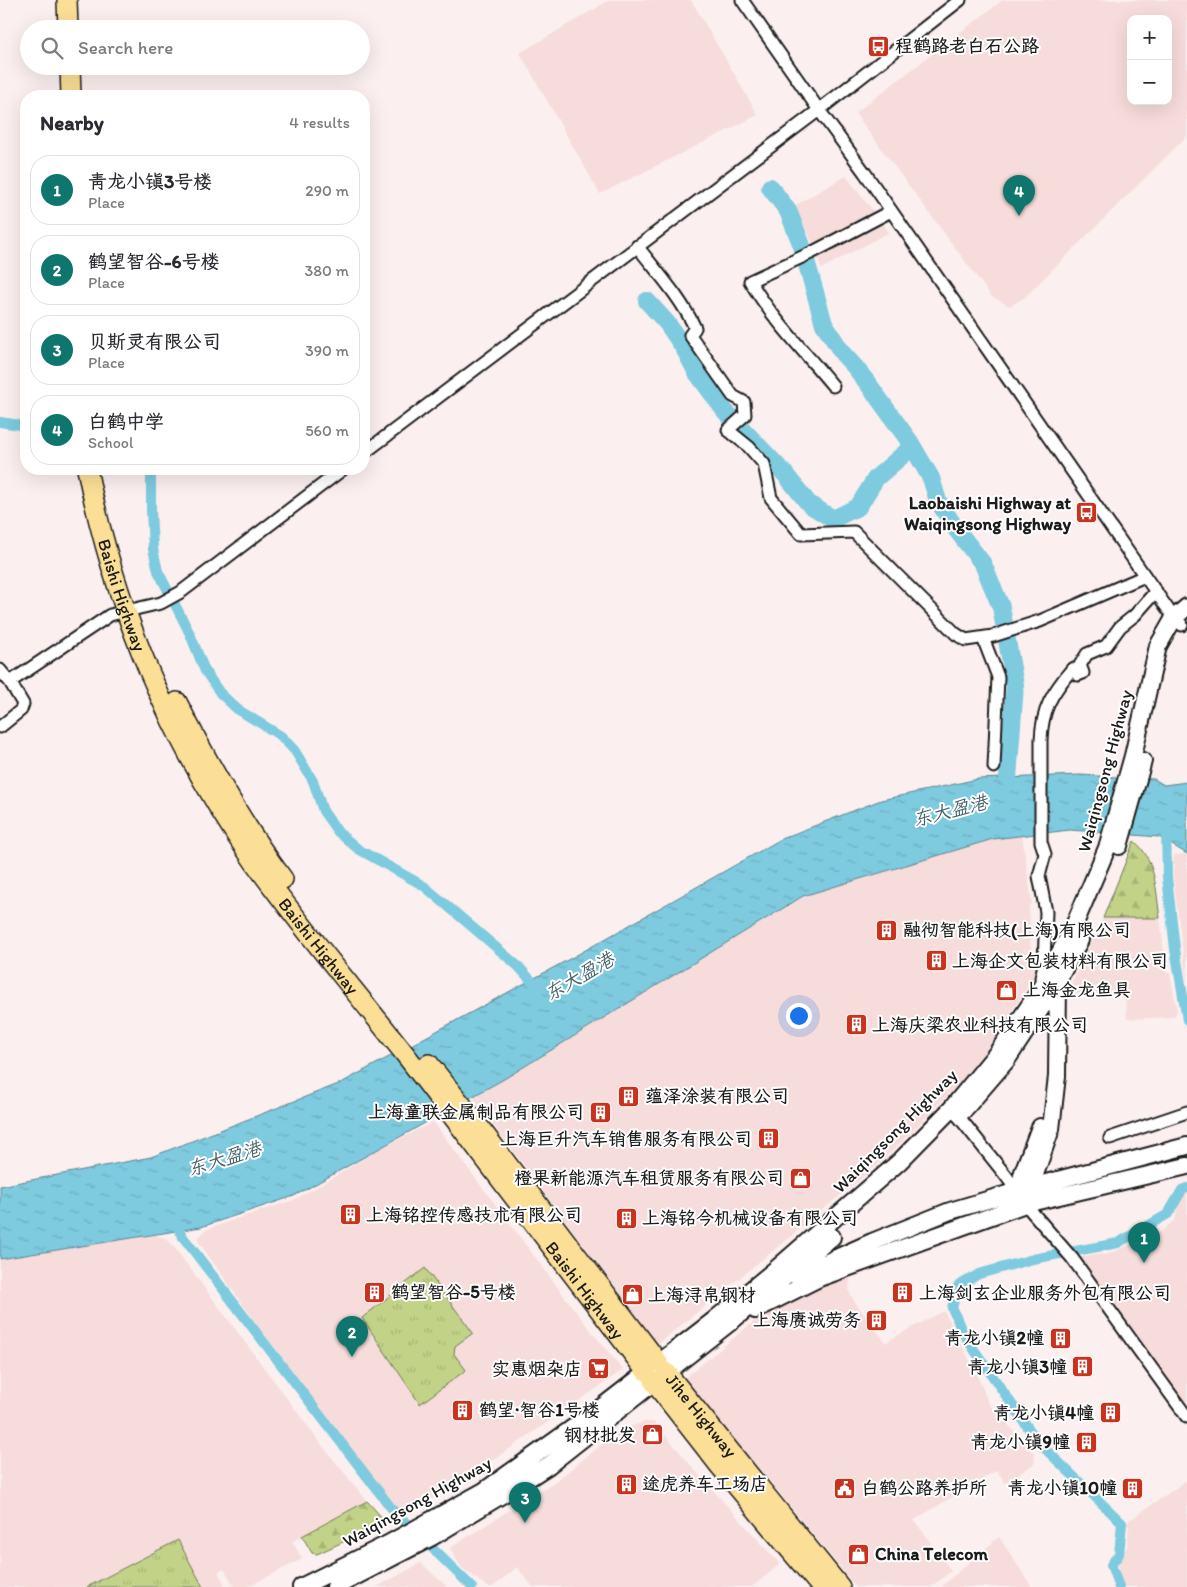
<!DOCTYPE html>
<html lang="en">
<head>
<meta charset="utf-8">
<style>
	:root { --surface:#fff; --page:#f7f7f7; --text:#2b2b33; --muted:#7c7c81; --line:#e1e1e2; --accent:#0f766e }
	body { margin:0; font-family:Itim,"LXGW WenKai TC",sans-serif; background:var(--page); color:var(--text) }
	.controls { position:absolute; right:15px; top:15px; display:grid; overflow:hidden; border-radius:10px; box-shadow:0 5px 20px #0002 }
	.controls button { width:45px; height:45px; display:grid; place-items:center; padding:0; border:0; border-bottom:1px solid var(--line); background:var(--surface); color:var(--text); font:25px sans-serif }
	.you { position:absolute; left:798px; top:1015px; width:18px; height:18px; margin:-12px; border:4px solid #fff; border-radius:50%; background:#1a73e8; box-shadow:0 0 0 8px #1a73e833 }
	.badge { display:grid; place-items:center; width:32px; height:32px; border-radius:50%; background:var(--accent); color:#fff; font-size:16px; font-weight:700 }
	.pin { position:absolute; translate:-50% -41px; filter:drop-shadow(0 1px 2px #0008) }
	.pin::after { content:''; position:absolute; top:26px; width:18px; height:15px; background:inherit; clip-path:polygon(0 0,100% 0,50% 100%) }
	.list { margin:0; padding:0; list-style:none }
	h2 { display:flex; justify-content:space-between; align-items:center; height:65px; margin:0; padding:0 20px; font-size:21px }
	h2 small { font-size:16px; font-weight:400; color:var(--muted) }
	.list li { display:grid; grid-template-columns:32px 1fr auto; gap:15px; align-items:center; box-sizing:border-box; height:70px; margin:0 10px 10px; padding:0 10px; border:1px solid var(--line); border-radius:20px }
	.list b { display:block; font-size:19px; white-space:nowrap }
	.list p { margin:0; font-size:16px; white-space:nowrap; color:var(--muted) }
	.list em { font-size:16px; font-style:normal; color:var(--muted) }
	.icon { flex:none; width:28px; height:28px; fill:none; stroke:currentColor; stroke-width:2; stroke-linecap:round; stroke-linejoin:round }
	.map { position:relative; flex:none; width:1187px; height:1587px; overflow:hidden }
	.search { position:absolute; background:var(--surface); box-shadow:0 5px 20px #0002; left:20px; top:20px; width:350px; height:55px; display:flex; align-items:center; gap:12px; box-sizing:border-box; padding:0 18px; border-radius:28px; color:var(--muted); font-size:19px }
	.panel { position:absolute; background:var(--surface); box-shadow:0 5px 20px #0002; left:20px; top:90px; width:350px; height:385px; border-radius:20px }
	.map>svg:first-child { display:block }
</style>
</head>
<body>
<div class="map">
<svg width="1187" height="1587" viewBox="0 0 1187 1587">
	<defs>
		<pattern id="grass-tufts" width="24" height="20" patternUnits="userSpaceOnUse" patternTransform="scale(1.25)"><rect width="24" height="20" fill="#c2d388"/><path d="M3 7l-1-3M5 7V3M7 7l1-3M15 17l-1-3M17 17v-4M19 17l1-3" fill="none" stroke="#a6b575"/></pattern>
		<pattern id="forest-firs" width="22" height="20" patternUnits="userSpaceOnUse" patternTransform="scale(1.25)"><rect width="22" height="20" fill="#c2d388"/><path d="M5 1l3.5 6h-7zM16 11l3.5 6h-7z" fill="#a6b575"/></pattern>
		<pattern id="water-ripples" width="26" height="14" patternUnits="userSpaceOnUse" patternTransform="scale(1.25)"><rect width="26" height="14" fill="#7ecade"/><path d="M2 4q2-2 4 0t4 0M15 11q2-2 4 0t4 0" fill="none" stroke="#6cadbe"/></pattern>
	</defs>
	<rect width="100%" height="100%" fill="#fbefef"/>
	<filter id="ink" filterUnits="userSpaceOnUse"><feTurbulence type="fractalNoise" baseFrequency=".02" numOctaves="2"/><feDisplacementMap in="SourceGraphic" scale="10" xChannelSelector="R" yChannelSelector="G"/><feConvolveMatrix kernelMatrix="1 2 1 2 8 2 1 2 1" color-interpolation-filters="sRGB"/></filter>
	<g filter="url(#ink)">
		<path fill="#f6dcdb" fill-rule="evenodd" d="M610,0H691L758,115L600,194L520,53Z
			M1003,0H1187V136L1025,297L1010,306L991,296L855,113ZM1131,19H1168V101H1131Z
			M846,176L889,232L821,269L816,249L794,206Z
			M1022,836L1032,904L1029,905L1031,959L1036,964L1032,980L989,1046L957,1086L885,1158L791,1236L658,1344L472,1096L504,1079L803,896L993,839Z
			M1187,854V983L1173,876L1174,855Z
			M1103,918H1160L1166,973H1170L1177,1011L1175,1015L1173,1017L1127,1019L1125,993L1066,994Z
			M433,1122L580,1317L623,1370L461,1482L406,1513L399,1510L394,1505L311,1397L255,1322L199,1242L198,1238L204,1231L233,1220L294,1200L339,1174L370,1154Z
			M1187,1191V1410L1077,1258L1095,1254L1106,1255L1162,1231L1175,1220L1179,1201L1182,1194Z
			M155,1235L165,1238L171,1243L324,1448L367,1501L292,1541L302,1559L247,1587H235L224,1569L218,1572L226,1587H203L178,1540L87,1587H0V1259Z
			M848,1272L850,1277L849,1291L854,1301L886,1343L898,1335L944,1311L977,1375L989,1404L1034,1453L1035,1463L1005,1483L997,1470L914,1520L951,1571L931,1587H856L754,1462L752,1464L684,1379L763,1314Z
			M644,1422H654L699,1475L780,1564L752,1587H533L517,1567L493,1587H488L461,1567L450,1548L556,1481L620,1430Z
			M1187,1480V1587H1123L1119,1575L1118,1565L1120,1557L1127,1547L1129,1527L1126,1523Z
			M999,1537L1032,1587H941Z
			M421,1563L447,1587H377Z"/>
		<path fill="url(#grass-tufts)" stroke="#6f7852" d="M425,1268L473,1333L455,1346L454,1354L466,1370L420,1404L362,1318Z
			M178,1540L203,1587H87Z"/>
		<path fill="url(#forest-firs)" stroke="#6f7852" d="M1134,841C1156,858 1156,892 1160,918H1103Z
			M367,1501L386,1522L317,1554L312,1553L302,1536Z"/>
		<path fill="url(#water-ripples)" stroke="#578490" d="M1080,775L1154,779L1164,785L1187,782V854L1159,837L1070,830L993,839L803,896L504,1079L294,1196L201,1227L0,1259V1186L151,1157L341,1083L575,956L783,838L881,800L978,779Z"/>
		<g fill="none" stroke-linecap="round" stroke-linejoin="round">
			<path stroke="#7ecade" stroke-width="10" d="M0,422L20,425L26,424
				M149,469L151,476V510L153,549L158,571L190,634L205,671L220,693L237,709L281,736L295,751L313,781L323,811L338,832L358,849L424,886L518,966L540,990
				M1166,828L1167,877L1175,949L1187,1020
				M174,1221L183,1237L392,1509L472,1587
				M1119,1587L1111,1565L1119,1554L1122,1523L1038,1442L964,1335L952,1308L958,1286L979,1274L1033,1259L1118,1243L1168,1214L1182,1190L1187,1188"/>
			<path stroke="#7ecade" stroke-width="18" d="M770,187L788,211L801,243L824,324L843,354L855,367L869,385L910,442L931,478L938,501L956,529L983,564L1001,607L1015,685L1008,778
				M647,301L667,323L684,348L697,373L725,411L785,474L809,504L833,519L858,507L876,478L912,447"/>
			<defs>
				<path id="minor" d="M742,0L819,110L865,173L1174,618L1182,625
					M637,246C658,273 681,298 695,328L690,335L733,396L744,402L745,415L728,430L749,447L764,464L771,498L801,534L854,532L956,634L966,640L993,636L1040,621L1145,576
					M833,386C804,351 773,320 750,281L813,252L891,211
					M364,453L819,110L960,0
					M983,638L998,677L994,767
					M0,670L10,682L110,615L161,603L181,592L343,469
					M0,727L21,710L23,704L10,682
					M1041,978L1044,964L1046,912L1039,876L1045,854L1041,842V740C1042,709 1052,693 1072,669L1078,675L1083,673L1080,665L1087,654L1106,646L1120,627L1135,615L1156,591
					M951,1109L959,1117L1007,1177L1025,1204L1072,1258L1187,1417
					M1110,1138L1187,1112"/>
				<path id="secondary" d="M1119,846L1143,761
					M963,1111L1006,1061L1048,998L1080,940
					M1018,1192L1023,1172L1040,1127
					M1028,1194L1051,1129L1057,1076L1058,983
					M796,1276L872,1242L950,1211L1031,1187L1187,1146
					M755,1310L819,1278L1025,1204L1187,1166
					M301,1587L388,1544L484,1491L594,1413L713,1321L776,1269L899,1162L951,1109L997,1053L1038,993L1073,928L1107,848L1133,756L1158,646L1174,618L1187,607
					M335,1587L432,1537L515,1487L549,1465L728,1324L832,1237"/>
				<g id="primary">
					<path d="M67,0L68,29"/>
					<path d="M70,66L71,96"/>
					<path id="s1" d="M87,469C115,609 172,745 255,863C303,930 357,993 408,1058C488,1162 567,1267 646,1371"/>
					<path d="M177,702C208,763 242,824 283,879"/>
					<path d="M429,1064L473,1119L658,1362"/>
					<path id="s2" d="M666,1372L840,1587"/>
					<path d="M654,1382L719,1465L821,1587"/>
				</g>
			</defs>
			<use href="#minor" stroke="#1c1c1c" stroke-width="15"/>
			<use href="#secondary" stroke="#1c1c1c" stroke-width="20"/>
			<use href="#primary" stroke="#1c1c1c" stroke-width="22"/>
			<use href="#minor" stroke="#fff" stroke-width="11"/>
			<use href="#secondary" stroke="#fff" stroke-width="16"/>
			<use href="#primary" stroke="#fbdf96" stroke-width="19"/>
		</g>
	</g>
	<defs>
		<symbol id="bus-square" viewBox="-11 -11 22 22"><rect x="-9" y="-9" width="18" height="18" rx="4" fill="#c8321e" stroke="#fff"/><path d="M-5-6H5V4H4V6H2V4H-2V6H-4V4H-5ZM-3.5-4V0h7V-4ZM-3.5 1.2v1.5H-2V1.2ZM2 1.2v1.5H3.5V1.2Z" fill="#fff"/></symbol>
		<symbol id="building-square" viewBox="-11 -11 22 22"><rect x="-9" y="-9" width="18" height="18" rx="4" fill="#c8321e" stroke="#fff"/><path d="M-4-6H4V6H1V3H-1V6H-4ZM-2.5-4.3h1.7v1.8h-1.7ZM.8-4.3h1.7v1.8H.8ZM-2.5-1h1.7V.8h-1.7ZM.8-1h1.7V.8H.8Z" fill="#fff"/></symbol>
		<symbol id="shop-square" viewBox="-11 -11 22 22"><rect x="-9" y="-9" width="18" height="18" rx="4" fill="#c8321e" stroke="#fff"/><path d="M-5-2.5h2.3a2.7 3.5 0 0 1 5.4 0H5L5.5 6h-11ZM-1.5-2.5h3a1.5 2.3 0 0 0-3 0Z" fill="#fff"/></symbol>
		<symbol id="supermarket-square" viewBox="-11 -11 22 22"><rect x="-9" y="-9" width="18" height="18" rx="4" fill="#c8321e" stroke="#fff"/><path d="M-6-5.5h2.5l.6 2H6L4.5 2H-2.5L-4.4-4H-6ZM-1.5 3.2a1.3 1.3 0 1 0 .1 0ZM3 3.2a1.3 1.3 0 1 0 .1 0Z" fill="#fff"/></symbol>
		<symbol id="civic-square" viewBox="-11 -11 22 22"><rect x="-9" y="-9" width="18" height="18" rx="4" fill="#c8321e" stroke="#fff"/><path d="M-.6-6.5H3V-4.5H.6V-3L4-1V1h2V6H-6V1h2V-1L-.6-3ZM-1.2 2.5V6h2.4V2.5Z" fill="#fff"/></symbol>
	</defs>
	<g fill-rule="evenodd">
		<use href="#bus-square" x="866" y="34" width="25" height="25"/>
		<use href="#bus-square" x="1074" y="500" width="25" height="25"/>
		<use href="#building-square" x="874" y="918" width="25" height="25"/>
		<use href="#building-square" x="924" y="948" width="25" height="25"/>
		<use href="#shop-square" x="994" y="978" width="25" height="25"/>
		<use href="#building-square" x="844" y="1012" width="25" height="25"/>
		<use href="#building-square" x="616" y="1084" width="25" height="25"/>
		<use href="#building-square" x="588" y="1100" width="25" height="25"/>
		<use href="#building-square" x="756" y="1126" width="25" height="25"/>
		<use href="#shop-square" x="788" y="1166" width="25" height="25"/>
		<use href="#building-square" x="338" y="1202" width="25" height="25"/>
		<use href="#building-square" x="614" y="1206" width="25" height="25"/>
		<use href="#building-square" x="362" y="1280" width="25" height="25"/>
		<use href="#building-square" x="890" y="1280" width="25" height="25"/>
		<use href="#shop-square" x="620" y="1282" width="25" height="25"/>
		<use href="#building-square" x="864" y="1308" width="25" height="25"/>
		<use href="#building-square" x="1048" y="1326" width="25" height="25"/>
		<use href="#building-square" x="1070" y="1354" width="25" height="25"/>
		<use href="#supermarket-square" x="586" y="1356" width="25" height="25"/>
		<use href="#building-square" x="450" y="1398" width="25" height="25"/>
		<use href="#building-square" x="1098" y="1400" width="25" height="25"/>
		<use href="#shop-square" x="640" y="1422" width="25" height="25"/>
		<use href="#building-square" x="1074" y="1430" width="25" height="25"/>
		<use href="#building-square" x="614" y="1472" width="25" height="25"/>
		<use href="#civic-square" x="832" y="1476" width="25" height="25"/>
		<use href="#building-square" x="1120" y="1476" width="25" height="25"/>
		<use href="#shop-square" x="846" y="1542" width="25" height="25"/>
	</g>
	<g text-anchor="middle" stroke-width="4" stroke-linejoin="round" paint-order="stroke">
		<g font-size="18" font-weight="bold" fill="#1c1c1c" stroke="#fff" text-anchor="start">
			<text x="895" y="52">程鹤路老白石公路</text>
			<text x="1071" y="509" text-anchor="end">Laobaishi Highway at<tspan x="1071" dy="21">Waiqingsong Highway</tspan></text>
			<text x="903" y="936">融彻智能科技(上海)有限公司</text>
			<text x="952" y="967">上海企文包装材料有限公司</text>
			<text x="1023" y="996">上海金龙鱼具</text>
			<text x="872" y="1031">上海庆梁农业科技有限公司</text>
			<text x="645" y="1102">蕴泽涂装有限公司</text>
			<text x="584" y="1118" text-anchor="end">上海童联金属制品有限公司</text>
			<text x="752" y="1145" text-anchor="end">上海巨升汽车销售服务有限公司</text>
			<text x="784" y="1184" text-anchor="end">橙果新能源汽车租赁服务有限公司</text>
			<text x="366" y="1221">上海铭控传感技术有限公司</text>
			<text x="642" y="1224">上海铭今机械设备有限公司</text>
			<text x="391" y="1298">鹤望智谷-5号楼</text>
			<text x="919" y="1299">上海剑玄企业服务外包有限公司</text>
			<text x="648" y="1301">上海浔帛钢材</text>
			<text x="861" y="1326" text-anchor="end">上海赓诚劳务</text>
			<text x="1044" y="1344" text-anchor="end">青龙小镇2幢</text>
			<text x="1067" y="1373" text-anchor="end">青龙小镇3幢</text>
			<text x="582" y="1375" text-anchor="end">实惠烟杂店</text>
			<text x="479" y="1416">鹤望·智谷1号楼</text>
			<text x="1094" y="1419" text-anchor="end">青龙小镇4幢</text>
			<text x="636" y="1441" text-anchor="end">钢材批发</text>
			<text x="1070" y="1448" text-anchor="end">青龙小镇9幢</text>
			<text x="642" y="1490">途虎养车工场店</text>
			<text x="861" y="1494">白鹤公路养护所</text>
			<text x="1117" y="1494" text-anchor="end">青龙小镇10幢</text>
			<text x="875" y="1560">China Telecom</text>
		</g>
		<g font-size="18" fill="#1c1c1c" stroke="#fff">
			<text dy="6" stroke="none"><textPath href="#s1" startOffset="131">Baishi Highway</textPath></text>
			<text transform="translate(1105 771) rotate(-75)" y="6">Waiqingsong Highway</text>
			<text dy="6" stroke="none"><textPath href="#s1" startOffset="536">Baishi Highway</textPath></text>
			<text transform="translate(895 1131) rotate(-45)" y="6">Waiqingsong Highway</text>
			<text dy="6" stroke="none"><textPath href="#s1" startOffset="971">Baishi Highway</textPath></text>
			<text dy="6" stroke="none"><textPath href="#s2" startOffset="56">Jihe Highway</textPath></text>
			<text transform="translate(417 1502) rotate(-29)" y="6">Waiqingsong Highway</text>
		</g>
		<g font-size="19" font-style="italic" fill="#43626a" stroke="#fff">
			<text transform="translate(950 810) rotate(-14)" y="7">东大盈港</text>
			<text transform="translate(579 976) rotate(-30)" y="7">东大盈港</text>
			<text transform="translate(224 1158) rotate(-17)" y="7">东大盈港</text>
		</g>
	</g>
</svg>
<div class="controls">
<button>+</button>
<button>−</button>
</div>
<div class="you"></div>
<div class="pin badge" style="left:1144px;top:1263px">1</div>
<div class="pin badge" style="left:352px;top:1357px">2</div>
<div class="pin badge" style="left:525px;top:1523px">3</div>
<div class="pin badge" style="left:1019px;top:216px">4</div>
<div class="search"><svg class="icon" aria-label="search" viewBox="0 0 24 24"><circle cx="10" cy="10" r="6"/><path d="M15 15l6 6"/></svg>Search here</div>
<section class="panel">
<h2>Nearby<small>4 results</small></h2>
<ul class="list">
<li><span class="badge">1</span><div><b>青龙小镇3号楼</b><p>Place</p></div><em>290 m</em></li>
<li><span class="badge">2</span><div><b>鹤望智谷-6号楼</b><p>Place</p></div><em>380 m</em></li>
<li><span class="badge">3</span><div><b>贝斯灵有限公司</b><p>Place</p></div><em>390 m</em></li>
<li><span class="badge">4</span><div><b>白鹤中学</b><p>School</p></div><em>560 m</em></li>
</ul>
</section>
</div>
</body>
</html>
